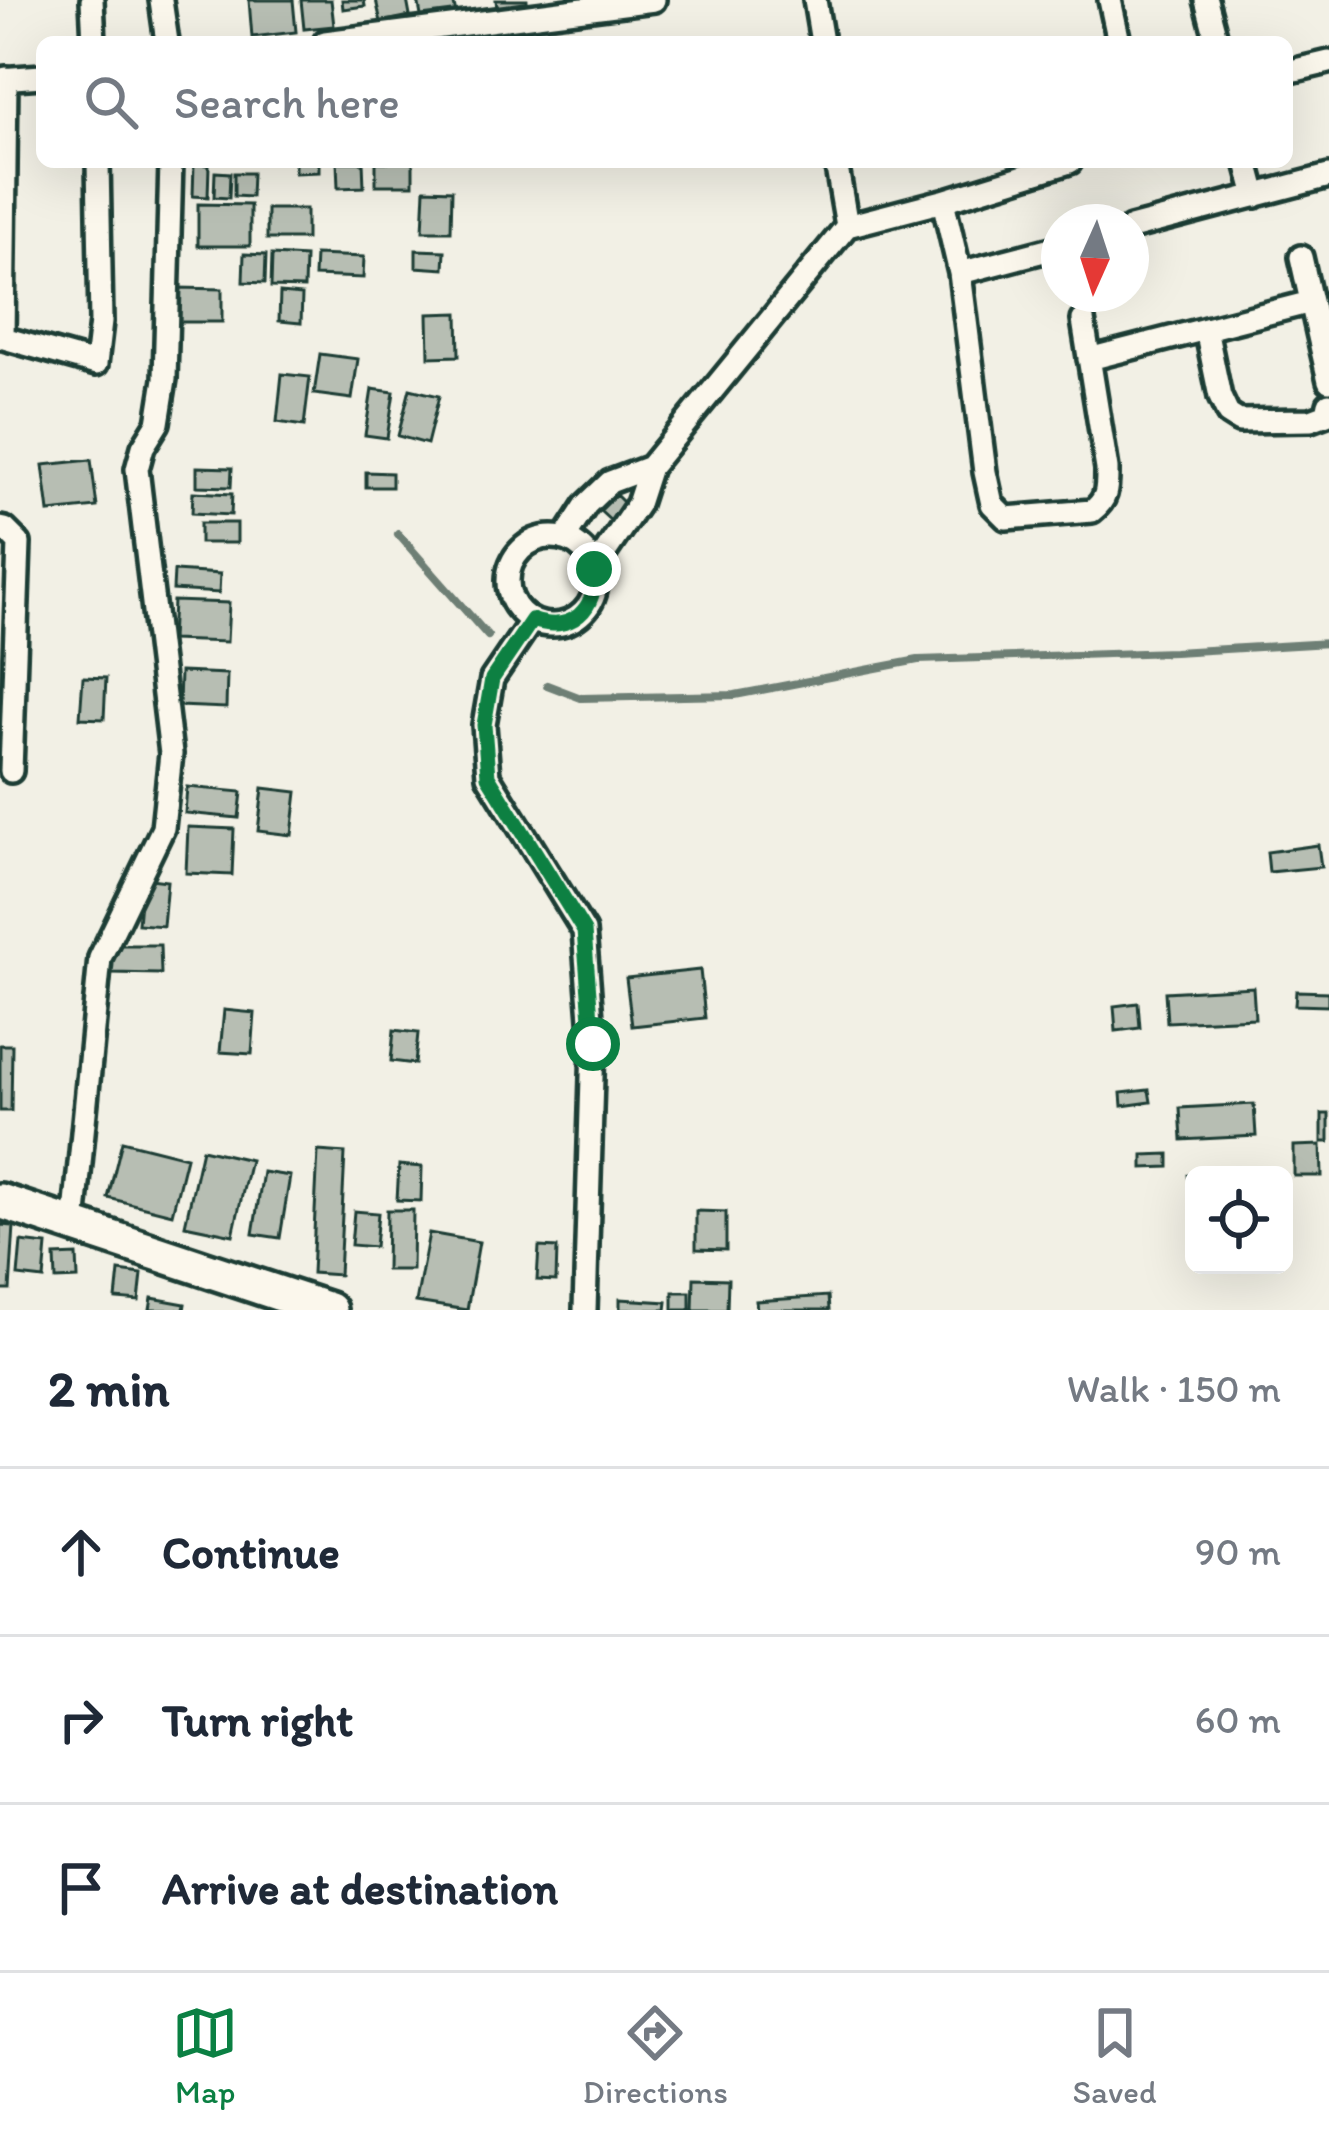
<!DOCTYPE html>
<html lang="en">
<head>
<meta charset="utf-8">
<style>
	:root { --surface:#fff; --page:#f2f2f3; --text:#1f2937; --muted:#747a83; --line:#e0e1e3; --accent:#0b8043 }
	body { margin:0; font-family:Itim,sans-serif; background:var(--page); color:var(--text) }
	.controls { position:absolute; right:36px; bottom:36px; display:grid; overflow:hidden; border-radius:18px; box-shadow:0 12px 48px #0002 }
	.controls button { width:108px; height:108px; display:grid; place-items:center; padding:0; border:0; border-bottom:3px solid var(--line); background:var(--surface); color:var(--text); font:60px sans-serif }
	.compass { position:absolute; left:1041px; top:204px; width:108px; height:108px; border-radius:50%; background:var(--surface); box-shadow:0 12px 48px #0002; rotate:183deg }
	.stop { position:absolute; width:36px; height:36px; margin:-27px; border:9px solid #0b8043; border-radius:50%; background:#fff }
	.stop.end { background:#0b8043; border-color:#fff; box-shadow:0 3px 12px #0008 }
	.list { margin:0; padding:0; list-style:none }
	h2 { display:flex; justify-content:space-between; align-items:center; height:156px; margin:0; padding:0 48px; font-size:51px }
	h2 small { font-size:39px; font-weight:400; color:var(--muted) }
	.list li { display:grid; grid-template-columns:78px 1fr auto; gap:36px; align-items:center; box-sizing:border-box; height:168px; padding:0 48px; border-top:3px solid var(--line) }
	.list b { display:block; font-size:45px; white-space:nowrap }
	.list em { font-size:39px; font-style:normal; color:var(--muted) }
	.icon { flex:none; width:66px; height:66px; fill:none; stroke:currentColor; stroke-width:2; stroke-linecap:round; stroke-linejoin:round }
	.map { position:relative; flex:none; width:1329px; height:1310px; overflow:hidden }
	.search { position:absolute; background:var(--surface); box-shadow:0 12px 48px #0002; left:36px; right:36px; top:36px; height:132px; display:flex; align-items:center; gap:30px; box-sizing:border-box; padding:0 42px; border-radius:18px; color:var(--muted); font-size:45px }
	.sheet { height:660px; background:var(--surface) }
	nav { display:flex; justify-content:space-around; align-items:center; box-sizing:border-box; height:168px; border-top:3px solid var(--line); background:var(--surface); font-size:33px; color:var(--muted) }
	nav a { display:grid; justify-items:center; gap:6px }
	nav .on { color:var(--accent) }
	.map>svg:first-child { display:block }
</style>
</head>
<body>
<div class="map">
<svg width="1329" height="1310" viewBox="0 0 1329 1310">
	<rect width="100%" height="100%" fill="#f2f0e5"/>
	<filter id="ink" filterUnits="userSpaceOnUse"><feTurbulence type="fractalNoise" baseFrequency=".00833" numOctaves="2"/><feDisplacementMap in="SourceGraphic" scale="24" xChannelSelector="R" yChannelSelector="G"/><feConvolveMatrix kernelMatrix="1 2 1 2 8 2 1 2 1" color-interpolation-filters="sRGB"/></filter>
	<g filter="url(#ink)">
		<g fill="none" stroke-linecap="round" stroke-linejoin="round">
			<path stroke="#6e7f75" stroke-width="8" d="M398,534L488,636
				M547,685L581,698L735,695L918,660L1174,652L1329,643"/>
		</g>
		<path fill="#b7beb3" stroke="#1f3d34" stroke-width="3" d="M249,0H293L296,32L252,37Z
			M301,0H331L334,26L304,29Z
			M342,0H364L365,6L343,9Z
			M376,0H407L410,16L381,22Z
			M418,0H453L456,14L422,21Z
			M496,0H527L529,13L498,17Z
			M295,162H319V172L295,173Z
			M337,162H363L364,187L338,188Z
			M376,162H413V185H376Z
			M194,164L209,165L208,197L193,196Z
			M215,172L230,173L229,198L214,197Z
			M234,173H252L251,197L234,196Z
			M425,189L452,190L451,231H423Z
			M198,204L250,205V246H198Z
			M267,209H306V239H267Z
			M416,250L445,251L444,269L416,267Z
			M244,254L266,255L265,283L243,282Z
			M272,255L305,257L304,288L271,287Z
			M315,255L364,257L363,278L314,276Z
			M178,288L222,289V322H178Z
			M280,293L302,295L301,323L279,321Z
			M458,313L459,356L429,357L428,314Z
			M320,354L358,359L352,399L314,394Z
			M282,374L310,377L304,426L277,422Z
			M372,389L394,392L387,438L365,435Z
			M410,389L439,396L427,444L398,436Z
			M91,460L97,507L49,512L43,465Z
			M197,467L232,468L231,487L197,486Z
			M366,472L392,473V487H366Z
			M193,492L232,494L231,515L192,513Z
			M616,495L628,507L613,523L600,511Z
			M200,523H237V543H200Z
			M174,571L220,574L219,593L173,590Z
			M173,601L229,603L227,642L171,640Z
			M180,672L227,674L226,708L179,706Z
			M83,677L106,678L104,719L80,718Z
			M187,787L242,792L239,818L185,813Z
			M263,788L297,792L292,835L258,831Z
			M188,827L234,829L232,875L186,873Z
			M1318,845L1321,867L1269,872L1267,852Z
			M142,878L167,881L163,926L138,924Z
			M111,945H160L161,974L111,973Z
			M700,970L705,1018L632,1026L626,978Z
			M1253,987L1255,1018L1167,1022L1165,992Z
			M1296,991L1328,992V1006L1295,1005Z
			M1138,1003L1140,1028L1116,1031L1114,1006Z
			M224,1010L255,1013L252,1054L220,1052Z
			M394,1030L418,1033L415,1064L391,1061Z
			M0,1045H12L11,1111H0Z
			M1149,1090L1151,1102L1122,1106L1121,1093Z
			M1254,1104L1256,1136L1182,1140L1180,1108Z
			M1322,1114H1329V1142H1322Z
			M122,1141L186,1157L172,1214L108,1198Z
			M1321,1145L1322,1176H1294V1146Z
			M202,1149L250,1160L233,1235L185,1225Z
			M318,1151L345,1153L339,1275L312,1273Z
			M1169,1154V1167L1143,1168V1155Z
			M399,1165L422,1167L421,1201L397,1200Z
			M1257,1168L1258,1175H1194L1192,1216L1188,1175Z
			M263,1172L290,1176L280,1238L253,1234Z
			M387,1210H413L412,1270H386Z
			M354,1211L378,1213L375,1247L351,1245Z
			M696,1211L726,1212V1250L696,1249Z
			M0,1225L14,1226L10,1290H0Z
			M429,1233L479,1242L467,1310L416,1302Z
			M21,1242L47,1245L44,1279L18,1276Z
			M539,1247L557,1248L556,1281L537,1280Z
			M77,1255L78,1279L56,1280L55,1256Z
			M119,1271L142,1274L139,1301L116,1299Z
			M694,1278L728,1279L727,1310H693Z
			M673,1292H690V1310H673Z
			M828,1296L829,1310H757L756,1301Z
			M152,1298L185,1304L184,1310H150Z
			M620,1299L667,1302L666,1310H620Z"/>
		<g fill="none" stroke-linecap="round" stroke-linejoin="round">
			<defs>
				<path id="minor" d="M92,0L94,42
					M161,0L167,42
					M815,0L822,42
					M1110,0L1119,42
					M1206,0L1217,42
					M325,42L654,0
					M1287,72L1329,62
					M0,79L42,76
					M836,162L847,226
					M1247,162L1256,196
					M943,201L960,273L985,472L992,504L1006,518L1092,511C1108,499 1107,488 1107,469L1083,320
					M1131,228L1329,176
					M1301,257L1329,381
					M960,273L1059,247
					M1206,329L1220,397L1228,414L1239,421L1311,420L1327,414L1329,404
					M0,337L96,364L101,322L98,162
					M3,338L6,78
					M1089,359L1311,302
					M0,528L5,529L19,543L11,771
					M508 581a44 44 0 1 1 88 0a44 44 0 1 1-88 0Z
					M564,539L586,505L610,482L650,467
					M594,569L638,504L650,467L847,226L943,201L1070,162
					M532,620L492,679L484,725L488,776L584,931L593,1044L585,1310
					M74,1225L100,958L163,828L171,754L137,469L143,447L158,423L165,379L171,162"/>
				<path id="primary" d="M0,1201L329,1310"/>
			</defs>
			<use href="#minor" stroke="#1f3d34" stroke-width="30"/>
			<use href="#primary" stroke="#1f3d34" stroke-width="42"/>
			<use href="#minor" stroke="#fbf7ec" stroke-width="21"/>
			<use href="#primary" stroke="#fbf7ec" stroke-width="33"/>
		</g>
	</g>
	<g fill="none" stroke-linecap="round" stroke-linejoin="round" filter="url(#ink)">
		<path stroke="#0b8043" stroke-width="15" d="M593,1044L584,931L488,776L484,725L492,679L532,620C571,634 598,610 594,569"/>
	</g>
</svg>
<div class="controls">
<button><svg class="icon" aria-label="locate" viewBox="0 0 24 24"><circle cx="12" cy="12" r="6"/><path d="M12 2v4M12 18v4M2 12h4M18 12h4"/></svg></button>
</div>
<svg class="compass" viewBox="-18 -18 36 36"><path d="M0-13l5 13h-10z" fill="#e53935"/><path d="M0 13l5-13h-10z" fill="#747a83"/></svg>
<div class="stop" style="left:593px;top:1044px"></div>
<div class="stop end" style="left:594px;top:569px"></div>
<div class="search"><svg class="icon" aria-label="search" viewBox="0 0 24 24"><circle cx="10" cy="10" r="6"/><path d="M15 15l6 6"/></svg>Search here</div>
</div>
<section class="sheet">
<h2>2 min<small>Walk · 150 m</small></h2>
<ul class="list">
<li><svg class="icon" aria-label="ahead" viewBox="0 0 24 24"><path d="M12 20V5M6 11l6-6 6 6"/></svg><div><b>Continue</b></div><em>90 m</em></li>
<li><svg class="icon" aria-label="right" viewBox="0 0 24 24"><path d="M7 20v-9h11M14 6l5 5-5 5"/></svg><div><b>Turn right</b></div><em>60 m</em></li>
<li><svg class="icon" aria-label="arrive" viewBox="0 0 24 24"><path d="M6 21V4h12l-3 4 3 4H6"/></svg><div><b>Arrive at destination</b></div></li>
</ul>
</section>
<nav>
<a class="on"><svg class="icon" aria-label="map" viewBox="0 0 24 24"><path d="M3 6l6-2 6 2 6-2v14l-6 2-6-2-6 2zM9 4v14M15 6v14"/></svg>Map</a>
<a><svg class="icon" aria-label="directions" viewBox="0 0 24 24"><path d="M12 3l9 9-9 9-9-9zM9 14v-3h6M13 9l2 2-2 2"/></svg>Directions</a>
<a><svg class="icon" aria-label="saved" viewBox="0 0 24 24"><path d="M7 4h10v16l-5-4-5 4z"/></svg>Saved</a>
</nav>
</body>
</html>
